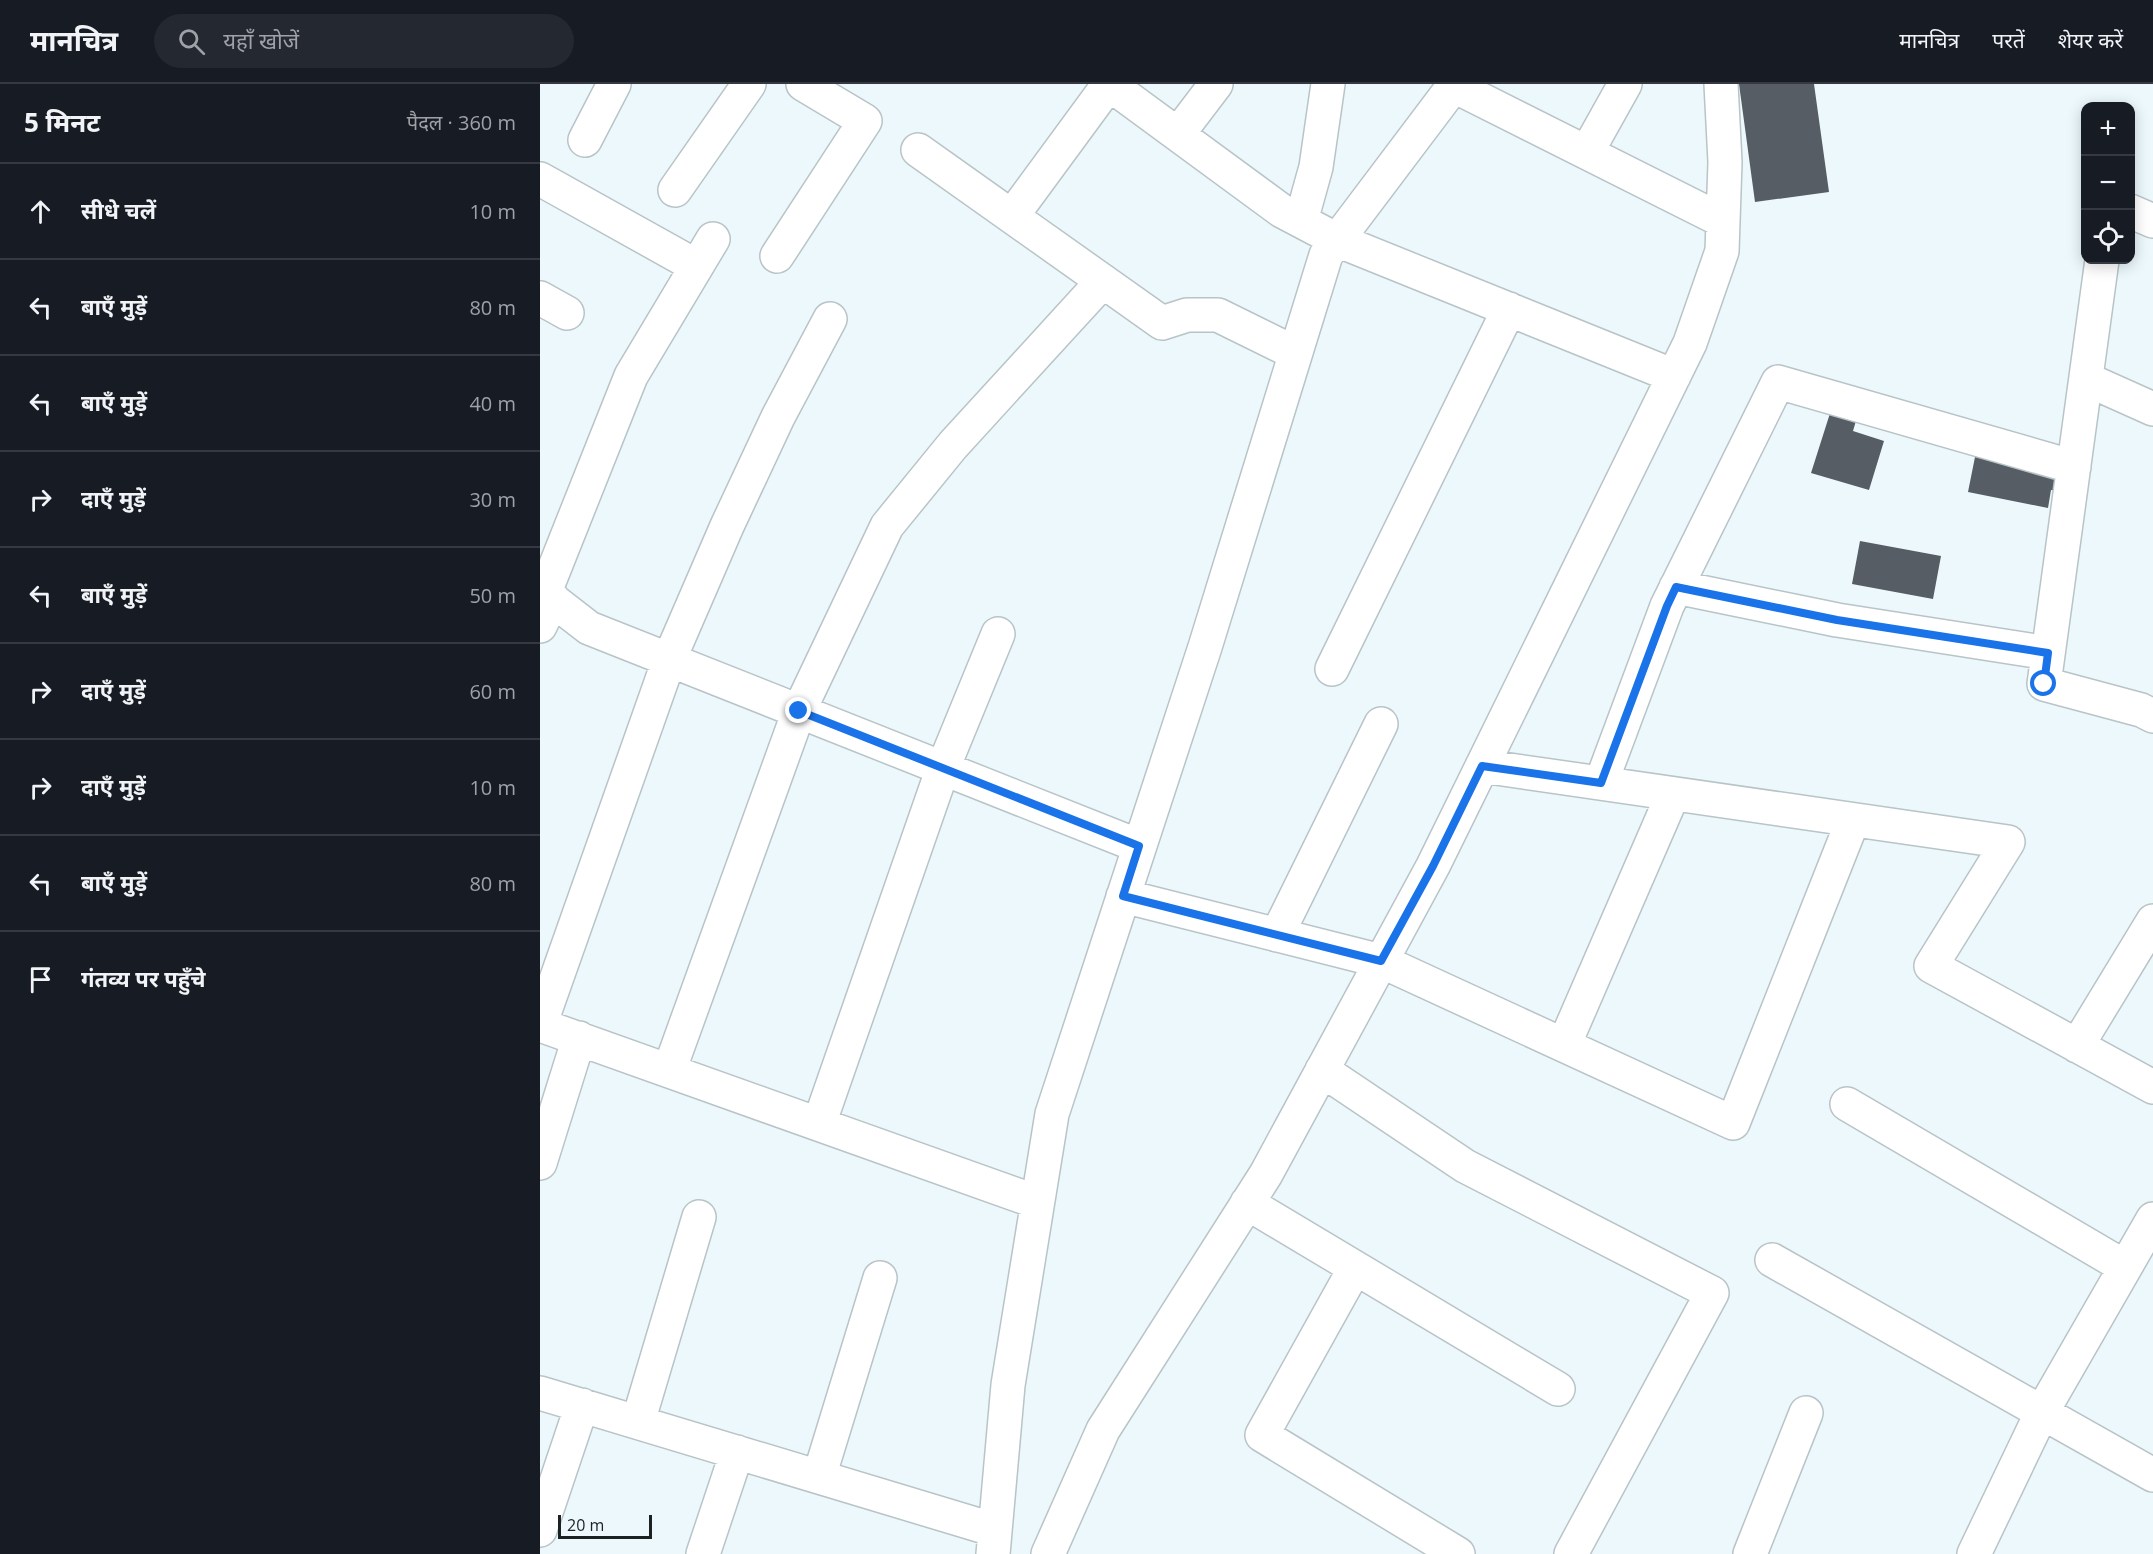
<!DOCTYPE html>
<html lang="hi">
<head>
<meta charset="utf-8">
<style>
	:root { --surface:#171b24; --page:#242831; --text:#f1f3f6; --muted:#9ea1a6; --line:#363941 }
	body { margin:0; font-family:"Open Sans","Noto Sans Devanagari",sans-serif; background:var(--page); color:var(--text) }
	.controls { position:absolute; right:18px; top:18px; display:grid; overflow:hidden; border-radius:12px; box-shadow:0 3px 15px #0003 }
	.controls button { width:54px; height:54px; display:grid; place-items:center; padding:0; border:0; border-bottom:2px solid var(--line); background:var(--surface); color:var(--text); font:30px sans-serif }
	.scale { position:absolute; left:18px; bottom:15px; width:94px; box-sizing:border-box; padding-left:6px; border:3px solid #1c2122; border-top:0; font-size:16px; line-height:21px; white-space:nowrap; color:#1c2122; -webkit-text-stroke:4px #ecf8fc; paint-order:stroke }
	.stop { position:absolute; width:18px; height:18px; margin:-14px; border:4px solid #1a73e8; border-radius:50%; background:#fff }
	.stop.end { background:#1a73e8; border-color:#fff; box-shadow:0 2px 6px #0008 }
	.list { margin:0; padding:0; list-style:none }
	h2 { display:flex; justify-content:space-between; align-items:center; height:78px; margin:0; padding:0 24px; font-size:26px }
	h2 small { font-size:20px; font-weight:400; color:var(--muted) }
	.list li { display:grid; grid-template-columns:39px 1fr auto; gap:18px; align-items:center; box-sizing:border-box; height:96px; padding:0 24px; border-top:2px solid var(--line) }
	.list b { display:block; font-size:22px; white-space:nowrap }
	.list em { font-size:20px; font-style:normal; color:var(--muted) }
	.icon { flex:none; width:33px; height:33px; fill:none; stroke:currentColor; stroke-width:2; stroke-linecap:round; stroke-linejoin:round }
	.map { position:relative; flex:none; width:1613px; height:1470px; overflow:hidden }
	header { display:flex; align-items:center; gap:36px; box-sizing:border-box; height:84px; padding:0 30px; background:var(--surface); border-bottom:2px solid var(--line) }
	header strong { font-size:28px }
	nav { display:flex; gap:33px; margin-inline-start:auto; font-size:21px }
	.search { width:420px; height:54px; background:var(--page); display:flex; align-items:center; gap:15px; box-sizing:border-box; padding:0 21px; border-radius:33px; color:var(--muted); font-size:22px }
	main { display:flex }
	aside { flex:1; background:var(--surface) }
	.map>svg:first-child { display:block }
</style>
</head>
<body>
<header>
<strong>मानचित्र</strong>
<div class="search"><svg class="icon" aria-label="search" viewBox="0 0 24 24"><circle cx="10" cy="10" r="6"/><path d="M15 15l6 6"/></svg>यहाँ खोजें</div>
<nav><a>मानचित्र</a><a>परतें</a><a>शेयर करें</a></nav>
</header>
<main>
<aside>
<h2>5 मिनट<small>पैदल · 360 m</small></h2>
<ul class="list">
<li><svg class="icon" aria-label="ahead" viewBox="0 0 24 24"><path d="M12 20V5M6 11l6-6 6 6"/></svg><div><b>सीधे चलें</b></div><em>10 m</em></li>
<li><svg class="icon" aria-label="left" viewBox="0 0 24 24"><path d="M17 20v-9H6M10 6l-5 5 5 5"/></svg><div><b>बाएँ मुड़ें</b></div><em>80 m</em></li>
<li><svg class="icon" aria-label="left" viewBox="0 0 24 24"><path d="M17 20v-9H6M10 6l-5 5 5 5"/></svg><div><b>बाएँ मुड़ें</b></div><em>40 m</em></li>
<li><svg class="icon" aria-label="right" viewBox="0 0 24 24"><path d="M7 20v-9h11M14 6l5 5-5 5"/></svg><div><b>दाएँ मुड़ें</b></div><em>30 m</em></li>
<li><svg class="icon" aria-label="left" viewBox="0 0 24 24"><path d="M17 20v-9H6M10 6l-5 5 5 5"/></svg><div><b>बाएँ मुड़ें</b></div><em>50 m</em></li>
<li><svg class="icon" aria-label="right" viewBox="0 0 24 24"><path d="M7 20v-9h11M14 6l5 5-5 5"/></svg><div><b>दाएँ मुड़ें</b></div><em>60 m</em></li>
<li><svg class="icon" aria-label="right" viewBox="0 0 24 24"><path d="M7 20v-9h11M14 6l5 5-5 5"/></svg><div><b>दाएँ मुड़ें</b></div><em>10 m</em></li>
<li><svg class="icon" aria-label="left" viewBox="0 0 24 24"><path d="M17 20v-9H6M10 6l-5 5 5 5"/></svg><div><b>बाएँ मुड़ें</b></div><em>80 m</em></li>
<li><svg class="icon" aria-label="arrive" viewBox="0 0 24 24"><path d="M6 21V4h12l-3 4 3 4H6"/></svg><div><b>गंतव्य पर पहुँचे</b></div></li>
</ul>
</aside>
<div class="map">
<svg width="1613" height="1470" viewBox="0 0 1613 1470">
	<rect width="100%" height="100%" fill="#ecf8fc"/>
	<path fill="#565d64" d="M1199,0H1274L1289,108L1215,118Z
		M1292,323L1318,330L1313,347L1344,357L1329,406L1271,389Z
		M1436,368L1528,386L1523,408L1511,406L1508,424L1428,408Z
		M1320,457L1401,472L1393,515L1312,500Z"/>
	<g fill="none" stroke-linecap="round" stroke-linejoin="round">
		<defs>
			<path id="minor" d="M914,2L1183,137
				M638,50L676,0
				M45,56L74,0
				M378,66L622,239L647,231H678L755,269
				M1047,68L1085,0
				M0,95L156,182
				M135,106L209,0
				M1590,127L1613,137
				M472,132L569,0L742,127L797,156L1134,292
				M761,137L776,83L788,0
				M237,172L325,37L263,0
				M1562,176L1504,600L1601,626L1613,632
				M0,214L27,229
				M290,235L238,333L187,442L129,576L0,941L497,1118
				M1546,295L1613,325
				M1136,503L1297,536L1508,569
				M0,506L49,544L599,762
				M5,508L91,292L173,155
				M0,542L13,515
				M792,585L969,225
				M942,682L1468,758L1391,882L1613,1003
				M1061,699L1127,522L1238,298L1534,383
				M583,812L841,877L1193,1039L1313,736
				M737,851L841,640
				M1024,961L1133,710
				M1537,962L1613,837
				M782,986L925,1082L1172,1209L1031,1470
				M129,987L259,627L347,442L413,361L563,197
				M1307,1020L1585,1183
				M279,1040L403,684L458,550
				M0,1079L39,954
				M707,1119L1018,1305
				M1232,1176L1613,1391
				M815,1184L722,1351L918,1470
				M0,1309L455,1446
				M98,1338L159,1133
				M279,1393L340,1194
				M0,1446L42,1321
				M163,1470L197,1368
				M453,1470L468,1301L512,1030L665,563L786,171L915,0
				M508,1470L563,1346L726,1090L893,782L1150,259L1182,167L1185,78L1181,0
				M1210,1470L1266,1329
				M1434,1470L1502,1328L1613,1135"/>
		</defs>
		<use href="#minor" stroke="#b8c4c7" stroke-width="36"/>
		<use href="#minor" stroke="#fff" stroke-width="33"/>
	</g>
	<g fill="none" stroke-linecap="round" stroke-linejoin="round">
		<path stroke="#1a73e8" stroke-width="8" d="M259,627L599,762L583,812L841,877L893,782L942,682L1061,699L1127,522L1136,503L1297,536L1508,569L1504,600"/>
	</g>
</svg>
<div class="controls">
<button>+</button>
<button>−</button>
<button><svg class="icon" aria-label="locate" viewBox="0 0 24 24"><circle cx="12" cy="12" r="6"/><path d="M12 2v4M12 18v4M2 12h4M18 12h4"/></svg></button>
</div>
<div class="scale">20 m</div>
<div class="stop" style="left:1504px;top:600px"></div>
<div class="stop end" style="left:259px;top:627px"></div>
</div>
</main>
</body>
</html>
